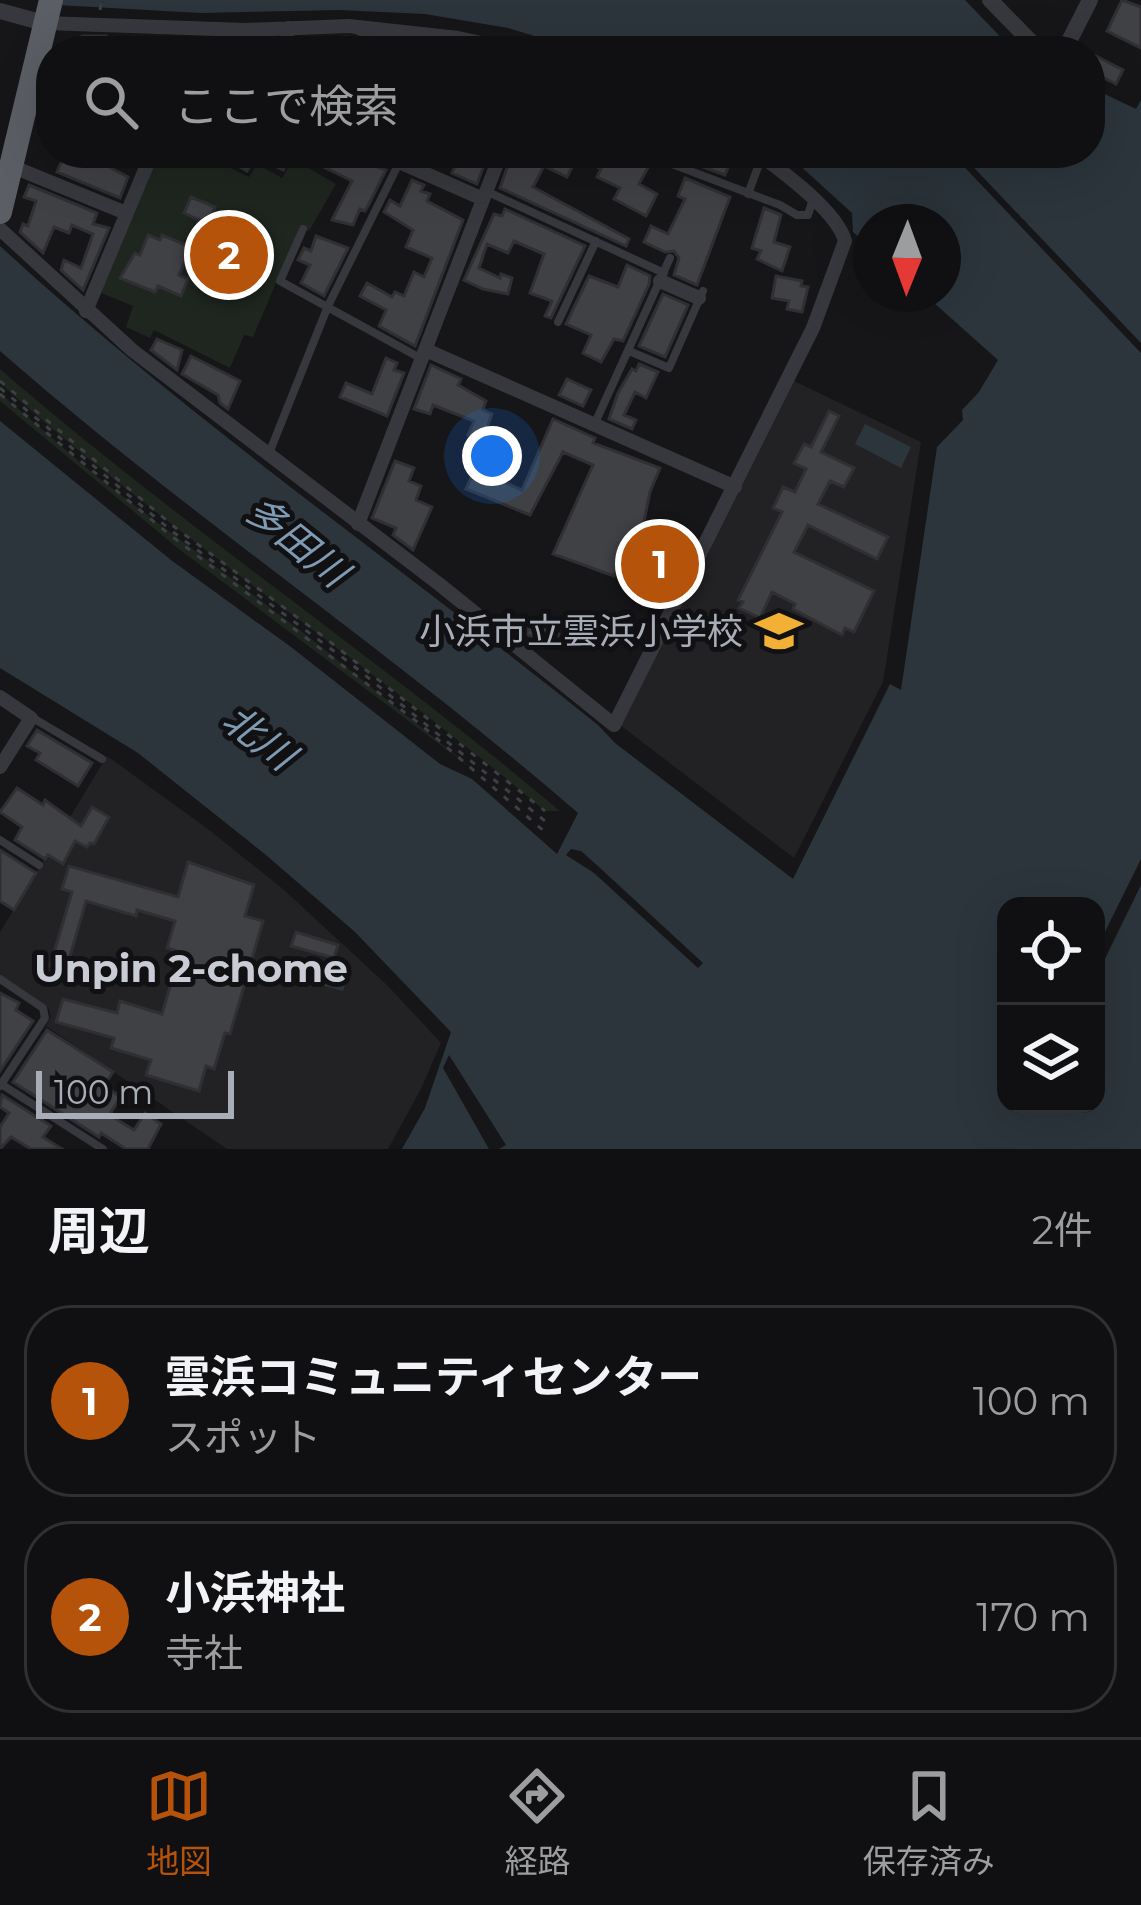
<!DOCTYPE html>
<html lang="ja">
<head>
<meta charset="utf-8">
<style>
	:root { --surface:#101012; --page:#19191b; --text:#f1f3f6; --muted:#9c9d9f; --line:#303032; --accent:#b45309 }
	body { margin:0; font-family:Montserrat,"Noto Sans JP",sans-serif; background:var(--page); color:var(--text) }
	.controls { position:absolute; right:36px; bottom:36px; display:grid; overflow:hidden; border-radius:24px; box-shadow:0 12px 48px #0002 }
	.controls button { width:108px; height:108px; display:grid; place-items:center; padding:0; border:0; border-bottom:3px solid var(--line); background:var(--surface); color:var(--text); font:60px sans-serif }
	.compass { position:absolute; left:853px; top:204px; width:108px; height:108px; border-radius:50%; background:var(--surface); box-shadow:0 12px 48px #0002; rotate:181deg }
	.scale { position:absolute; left:36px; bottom:30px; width:198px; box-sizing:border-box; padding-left:12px; border:6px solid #a8adb8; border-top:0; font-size:33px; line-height:42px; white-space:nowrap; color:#a8adb8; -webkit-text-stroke:9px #111113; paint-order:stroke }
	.you { position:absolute; left:492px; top:456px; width:42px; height:42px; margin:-30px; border:9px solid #fff; border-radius:50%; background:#1a73e8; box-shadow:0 0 0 18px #1a73e833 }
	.badge { display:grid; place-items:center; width:78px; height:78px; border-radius:50%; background:var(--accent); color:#fff; font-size:39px; font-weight:700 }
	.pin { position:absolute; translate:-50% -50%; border:6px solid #fff; box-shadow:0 3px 12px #0006 }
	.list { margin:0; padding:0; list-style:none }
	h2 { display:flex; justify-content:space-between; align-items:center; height:156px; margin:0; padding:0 48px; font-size:51px }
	h2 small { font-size:39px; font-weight:400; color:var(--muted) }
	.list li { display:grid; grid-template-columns:78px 1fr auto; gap:36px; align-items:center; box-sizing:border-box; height:192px; margin:0 24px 24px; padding:0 24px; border:3px solid var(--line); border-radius:48px }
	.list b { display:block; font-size:45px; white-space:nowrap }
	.list p { margin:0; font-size:39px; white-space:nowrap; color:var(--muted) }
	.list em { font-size:39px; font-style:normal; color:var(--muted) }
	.icon { flex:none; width:66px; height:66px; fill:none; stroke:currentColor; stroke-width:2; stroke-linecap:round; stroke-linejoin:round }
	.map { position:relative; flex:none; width:1141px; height:1149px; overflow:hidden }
	.search { position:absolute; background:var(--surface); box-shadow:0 12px 48px #0002; left:36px; right:36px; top:36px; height:132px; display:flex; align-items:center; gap:30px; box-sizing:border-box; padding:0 42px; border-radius:48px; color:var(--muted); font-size:45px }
	.sheet { height:588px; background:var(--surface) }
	nav { display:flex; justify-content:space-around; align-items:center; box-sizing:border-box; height:168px; border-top:3px solid var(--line); background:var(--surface); font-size:33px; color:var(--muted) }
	nav a { display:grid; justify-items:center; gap:6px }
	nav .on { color:var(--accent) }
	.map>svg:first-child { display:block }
</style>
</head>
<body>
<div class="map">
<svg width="1141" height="1149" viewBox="0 0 1141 1149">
	<rect width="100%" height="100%" fill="#161618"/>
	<path fill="#222225" d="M794,381L921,442L883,682L794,858L620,725Z
		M107,756L208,829L283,889L388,986L441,1043L421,1089L388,1149H227L46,1026L51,1017L48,1007L0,975V932Z"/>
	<path fill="#1e261f" d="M158,153H200L249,177L257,164L282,178L293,159L336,184L309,231L300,226L253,337L244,335L230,368L154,330L150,338L126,327L133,306L99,292Z
		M0,369C180,525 379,658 560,811H545C373,665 181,543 11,393L0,382Z
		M0,393L96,476L309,637L478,773L180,550L0,401Z"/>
	<path fill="#2c353c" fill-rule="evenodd" d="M40,0H965L1014,51H584L508,28L425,14L339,10L201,13L57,5Z
		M1090,87L1136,109L1141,100V1149H402L425,1108L451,1032L355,932L266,855L138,753L0,668V421L171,560L291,647L440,764L472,779L557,854L578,813C391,651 186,514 0,351V246C188,419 399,565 598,725L615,743L793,879L890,684L901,690L937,447L963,420L962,410L979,392L998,360L924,294H943V222H871V247L853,232L852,213L786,153H1090ZM1006,906H1096V1104H1006Z
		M865,424L911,447L901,468L855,444Z
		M302,957L349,971L343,991L296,978Z"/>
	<path fill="#161618" d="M951,153H960L1141,343V353Z
		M571,849L581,851L599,867L703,963L698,968L594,873L566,855Z
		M1141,859V885L1096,977V950Z
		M449,1055L506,1145L499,1149H489L443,1068Z"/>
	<path fill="#404145" stroke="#303034" stroke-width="3" d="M1122,0L1141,7V48L1107,31Z
		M82,36H106L123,51H71Z
		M347,37L380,51H309L313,39L332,44L335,38Z
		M1090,53L1123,70L1116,84L1090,71Z
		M65,153H82L128,177L120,198L57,172Z
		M215,153H291L283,170L256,156L247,171Z
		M307,153H340L386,170L369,204L365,211L360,209L353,225L332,220L352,181L324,167L326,163Z
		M461,153L486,160L477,184L452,173Z
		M512,153H609L629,163L634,154L650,164L639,184L657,194L646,216L614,199L620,188L597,177L601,169L577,157L567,177L544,166L533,187L629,239L626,246L500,188Z
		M699,153H734L725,175L695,164Z
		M685,178L730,197L697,285L674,275L679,258L674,251L665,252L644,242L651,226L668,234L685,199L678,196Z
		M412,180L424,185L421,191L430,194L427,201L463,220L415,346L379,326L386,310L360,296L367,283L392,297L395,292L404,296L414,272L424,277L432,258L406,247L413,230L384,212L390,200L400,206Z
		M29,185L97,213L93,224L109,228L83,290L61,270L64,260L81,268L93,234L72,225L69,233L54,227L43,253L20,232L23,224L28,226L36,201L24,197Z
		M191,197L215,207L203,237L229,251L230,246L248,254L240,274L223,267L225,262L189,252L179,275L188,279L181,296L158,286L155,292L120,278L135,253L140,255L148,235L160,240L162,235L188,246L199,220L184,213Z
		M764,208L781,215L774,242L790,247L782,271L757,259L761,251L752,248Z
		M505,209L585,246L551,318L545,316L552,301L530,293L544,254L514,241L508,253L487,244L479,268L500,278L501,274L512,278L508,294L483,289L464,280L494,214L502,216Z
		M316,236L348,248L324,296L301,283L310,265L298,260L304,248L311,251Z
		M627,265L650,276L649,284L623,341L614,339L601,362L583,353L591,335L566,324L589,276L618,287Z
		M776,276L802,281L801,286L808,287L802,312L787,309L789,301L772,298Z
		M663,294L688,305L665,357L639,346Z
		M157,339L182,350L177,370L151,350Z
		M191,356L240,381L228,409L220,403L218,395L182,374Z
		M386,358L397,363L394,370L404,373L387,416L340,397L346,383L372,394Z
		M639,364L658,372L646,398L635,392L624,415L636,420L632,429L609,419L618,393L632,369L636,371Z
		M431,365L461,379L458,385L486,401L483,410L492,414L482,441L468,435L474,421L433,405L430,414L414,409Z
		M567,379L591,390L583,406L559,395Z
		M829,411L839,416L821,452L854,468L844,487L830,481L818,504L888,537L877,559L808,525L794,552L874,591L854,632L845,628L842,635L793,609L795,604L772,592L760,618L739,608L743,602L738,600L782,512L773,508L783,487L795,492L806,469L794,463L804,444L811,447Z
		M553,419L595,438L593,443L660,468L650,492L643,526L690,548L666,597L615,573L614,576L553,554L593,465L563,452L530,515L466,489L475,469L522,490Z
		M395,461L414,468L409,481L421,486L416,500L432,507L413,550L393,535L396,528L372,518Z
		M526,616L559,634L553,646L526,634L528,630L521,626Z
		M37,730L92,763L78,786L36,760L40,753L27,746Z
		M17,788L43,805L45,800L81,826L92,807L109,817L94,844L90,843L87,847L75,841L63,864L48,855L45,859L15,840L22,827L0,812Z
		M0,850L36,873L14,910L0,901Z
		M188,862L254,885L245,916L263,921L230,1034L225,1033L214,1069L206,1066L199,1091L146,1075L151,1060L111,1048L114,1038L56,1022L63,999L117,1013L120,1001L162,1014L180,952L167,948L175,921L137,910L136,916L86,901L66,970L50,966L72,892L62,889L69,866L178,897Z
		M296,932L338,945L334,958L291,946Z
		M0,993L19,1003L16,1010L33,1021L0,1071Z
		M47,1030L113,1072L104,1086L121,1097L111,1112L116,1119L134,1130L145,1113L161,1124L148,1149H126L101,1133L99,1137L13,1082Z
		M2,1095L51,1126L43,1137L62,1149H31L11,1137L0,1149V1127L9,1113L0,1107Z"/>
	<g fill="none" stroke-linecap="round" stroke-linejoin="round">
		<path stroke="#3d3f44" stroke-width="3" stroke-dasharray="6 9" stroke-linecap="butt" d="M100,10L102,0
			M0,381L177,529L324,637L545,811
			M0,388L173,532L350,663L550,825
			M0,394L170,535L420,724L545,832"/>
		<path stroke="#37383d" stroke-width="8" d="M356,30L405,51
			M643,153L780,205L797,215H808L813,199
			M486,191L664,273
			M748,194L762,156
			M303,229L280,281L422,359
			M558,322L596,241
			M629,351L669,368L703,291
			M595,423L670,258
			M268,456L328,306L399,163
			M33,718L102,759
			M0,840L39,865
			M0,979L43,1008L45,1018L0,1086
			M1,1084L103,1149"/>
		<path stroke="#37383d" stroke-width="14" d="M44,23L245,30L349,26L458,38L518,51
			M286,51L288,28
			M379,153L483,199
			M11,166L126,213
			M0,229L132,350L439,584L614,725L813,328L845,241C837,211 782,171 757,153
			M660,281L699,298
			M86,311L152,153
			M426,350L735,487
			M358,524L501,153
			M0,697L31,718L0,767"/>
		<path stroke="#37383d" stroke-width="16" d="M990,0L1040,51
			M0,11L44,23
			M1064,51L1090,0"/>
		<path stroke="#5b5e65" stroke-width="24" d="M0,212L51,0"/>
	</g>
	<defs>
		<symbol id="school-bare" viewBox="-9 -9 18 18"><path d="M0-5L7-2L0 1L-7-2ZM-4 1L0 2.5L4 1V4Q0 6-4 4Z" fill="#f2b134" stroke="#111113" stroke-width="2.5" paint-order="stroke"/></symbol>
	</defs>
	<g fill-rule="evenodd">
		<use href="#school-bare" x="746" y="598" width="66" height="66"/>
	</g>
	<g text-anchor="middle" stroke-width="10" stroke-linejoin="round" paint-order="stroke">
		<g font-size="36" fill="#a8adb8" stroke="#111113" text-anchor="end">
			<text x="743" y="644">小浜市立雲浜小学校</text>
		</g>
		<g font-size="39" font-style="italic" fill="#7f9bb3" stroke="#111113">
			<text transform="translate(297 541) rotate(39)" y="14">多田川</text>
			<text transform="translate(259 737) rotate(37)" y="14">北川</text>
		</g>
		<g font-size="39" font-weight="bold" fill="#c9ccd4" stroke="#111113">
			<text x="191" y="982">Unpin 2-chome</text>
		</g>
	</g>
</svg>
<div class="controls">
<button><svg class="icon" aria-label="locate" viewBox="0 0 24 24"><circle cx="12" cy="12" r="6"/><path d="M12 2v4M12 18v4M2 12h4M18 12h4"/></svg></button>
<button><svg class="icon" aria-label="layers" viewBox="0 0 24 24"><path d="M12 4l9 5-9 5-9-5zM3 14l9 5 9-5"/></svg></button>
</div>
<svg class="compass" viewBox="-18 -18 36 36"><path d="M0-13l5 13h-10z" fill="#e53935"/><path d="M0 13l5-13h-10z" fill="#9c9d9f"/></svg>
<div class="scale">100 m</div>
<div class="you"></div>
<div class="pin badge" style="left:660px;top:564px">1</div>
<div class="pin badge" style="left:229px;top:255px">2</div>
<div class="search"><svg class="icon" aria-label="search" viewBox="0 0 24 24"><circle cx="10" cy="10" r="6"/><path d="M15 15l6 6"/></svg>ここで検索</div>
</div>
<section class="sheet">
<h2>周辺<small>2件</small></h2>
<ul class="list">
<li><span class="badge">1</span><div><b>雲浜コミュニティセンター</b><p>スポット</p></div><em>100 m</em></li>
<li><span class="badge">2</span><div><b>小浜神社</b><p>寺社</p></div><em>170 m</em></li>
</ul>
</section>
<nav>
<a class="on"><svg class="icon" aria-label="map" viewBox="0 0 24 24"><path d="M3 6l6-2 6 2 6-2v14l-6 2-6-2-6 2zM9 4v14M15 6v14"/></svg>地図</a>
<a><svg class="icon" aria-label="directions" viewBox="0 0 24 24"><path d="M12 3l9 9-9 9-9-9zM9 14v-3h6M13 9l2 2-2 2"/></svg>経路</a>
<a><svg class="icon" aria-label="saved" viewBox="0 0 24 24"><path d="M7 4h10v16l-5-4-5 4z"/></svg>保存済み</a>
</nav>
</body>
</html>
